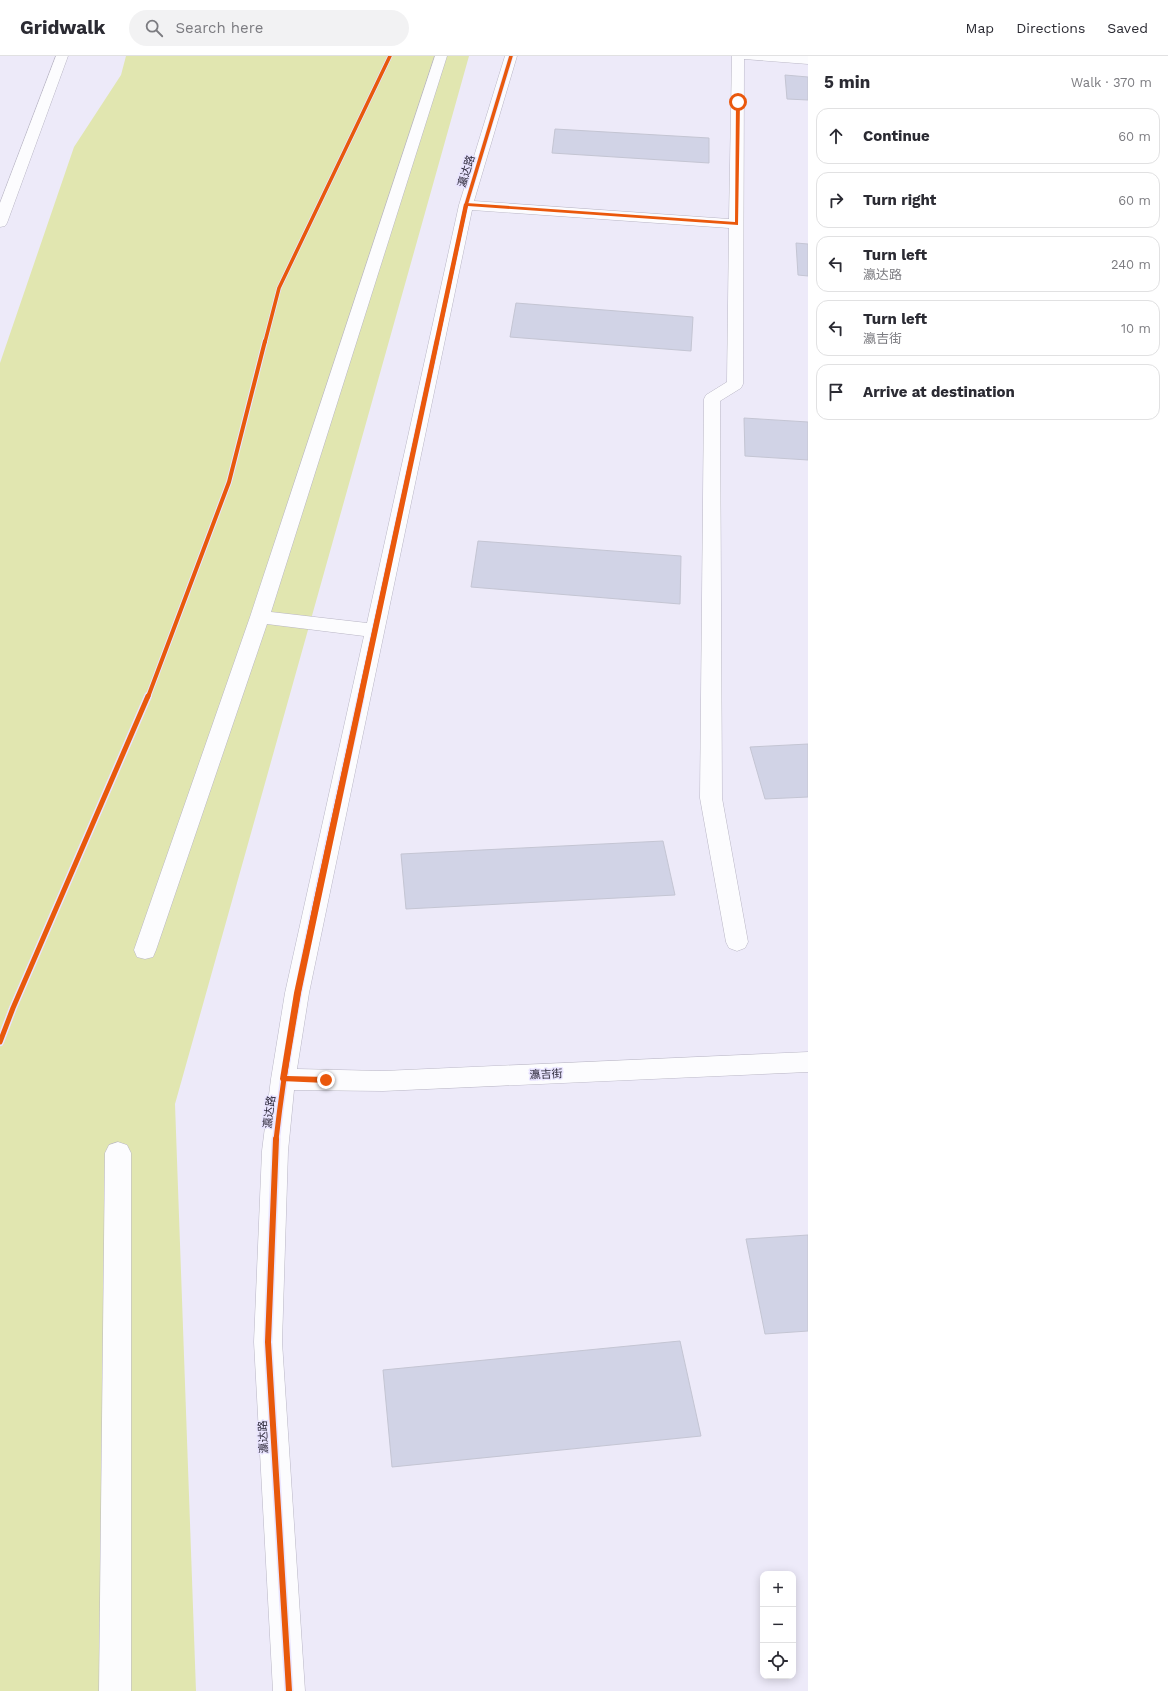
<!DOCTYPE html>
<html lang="en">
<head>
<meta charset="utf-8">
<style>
	:root { --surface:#fff; --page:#f2f2f3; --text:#2b2b33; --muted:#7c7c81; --line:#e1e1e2 }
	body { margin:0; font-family:"Work Sans","Noto Sans SC",sans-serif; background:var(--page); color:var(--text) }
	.controls { position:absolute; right:12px; bottom:12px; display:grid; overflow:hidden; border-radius:8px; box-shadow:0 2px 10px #0003 }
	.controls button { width:36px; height:36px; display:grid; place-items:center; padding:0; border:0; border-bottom:1px solid var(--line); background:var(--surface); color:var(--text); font:20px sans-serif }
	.stop { position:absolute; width:12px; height:12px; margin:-9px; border:3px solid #ea580c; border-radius:50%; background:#fff }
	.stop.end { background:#ea580c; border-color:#fff; box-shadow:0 1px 4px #0008 }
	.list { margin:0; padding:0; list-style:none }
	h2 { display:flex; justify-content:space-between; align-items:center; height:52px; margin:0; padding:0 16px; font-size:17px }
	h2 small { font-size:13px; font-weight:400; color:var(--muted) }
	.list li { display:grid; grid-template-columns:26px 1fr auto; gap:12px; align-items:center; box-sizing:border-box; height:56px; margin:0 8px 8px; padding:0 8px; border:1px solid var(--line); border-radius:12px }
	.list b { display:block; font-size:15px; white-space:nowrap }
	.list p { margin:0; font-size:13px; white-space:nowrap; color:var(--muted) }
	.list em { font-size:13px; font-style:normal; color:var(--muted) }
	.icon { flex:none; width:22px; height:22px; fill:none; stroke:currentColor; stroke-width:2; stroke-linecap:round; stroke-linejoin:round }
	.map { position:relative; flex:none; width:808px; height:1635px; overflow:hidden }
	header { display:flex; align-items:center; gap:24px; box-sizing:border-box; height:56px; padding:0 20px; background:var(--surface); border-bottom:1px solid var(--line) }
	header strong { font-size:19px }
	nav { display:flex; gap:22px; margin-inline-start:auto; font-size:14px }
	.search { width:280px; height:36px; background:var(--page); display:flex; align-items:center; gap:10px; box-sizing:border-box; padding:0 14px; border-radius:22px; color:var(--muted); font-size:15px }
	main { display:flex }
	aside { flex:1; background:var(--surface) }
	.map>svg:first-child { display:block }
</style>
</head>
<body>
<header>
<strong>Gridwalk</strong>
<div class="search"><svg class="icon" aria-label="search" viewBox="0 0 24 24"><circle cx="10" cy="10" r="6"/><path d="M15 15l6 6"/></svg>Search here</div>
<nav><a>Map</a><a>Directions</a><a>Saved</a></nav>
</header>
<main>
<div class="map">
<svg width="808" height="1635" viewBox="0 0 808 1635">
	<rect width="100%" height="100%" fill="#edeaf9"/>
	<path fill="#e1e6b0" d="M126,0H469L175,1048L196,1635H0V307L74,91L121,19Z"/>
	<path fill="#d1d3e6" stroke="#c4c5d3" d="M785,19L808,21V44L787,43Z
		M555,73L709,82V107L552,97Z
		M796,187L808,188V220L798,219Z
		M516,247L693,261L691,295L510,281Z
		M744,362L808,366V404L745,400Z
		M478,485L681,500L680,548L471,531Z
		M808,688V741L765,743L750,691Z
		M663,785L675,839L406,853L401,798Z
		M808,1179V1275L765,1278L746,1183Z
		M680,1285L701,1380L392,1411L383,1314Z"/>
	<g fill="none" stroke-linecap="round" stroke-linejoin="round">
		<defs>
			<path id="minor" d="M435,0H447L271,556L367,567L459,149L505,0H517L474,145L729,163L732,0H808V8L744,3L743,328L741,332L720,345L722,742L748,886L745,892L737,895L729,892L726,886L700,742L704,343L706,339L727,326L729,172L472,154L309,937L297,1013L383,1015L808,996V1016L383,1035L294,1034L288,1095L282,1286L305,1635H273L254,1286L262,1095L271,1023L285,937L364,580L267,568L156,894L153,901L145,903L137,901L134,894L250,561Z
				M118,1086L127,1089L131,1097V1635H99L105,1097L109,1089Z"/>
			<path id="highway" d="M56,0H68L7,167L5,170L0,171V147Z"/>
		</defs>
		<use href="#minor" stroke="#b9b6c5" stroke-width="1"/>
		<use href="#highway" stroke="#b9b6c5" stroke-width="1"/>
		<use href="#minor" fill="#fcfcfe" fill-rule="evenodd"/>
		<use href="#highway" fill="#fcfcfe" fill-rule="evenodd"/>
		<defs>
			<path id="cycleway-far3" d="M265,286L279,232L390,0
				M437,286L466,149L511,0"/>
			<path id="cycleway-far2" d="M148,641L229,426L265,285
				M360,641L437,285"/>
			<path id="cycleway-far1" d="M0,986L13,952L148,640
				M276,1084C293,934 329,788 361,640"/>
			<path id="cycleway" d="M276,1083L268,1286L289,1635"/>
		</defs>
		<use href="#cycleway-far3" stroke="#e9e4ff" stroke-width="5"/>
		<use href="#cycleway-far2" stroke="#e9e4ff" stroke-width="6"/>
		<use href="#cycleway-far1" stroke="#e9e4ff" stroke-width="8"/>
		<use href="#cycleway" stroke="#e9e4ff" stroke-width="9"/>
		<use href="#cycleway-far3" stroke="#e8590c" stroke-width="3.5"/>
		<use href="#cycleway-far2" stroke="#e8590c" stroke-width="4"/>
		<use href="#cycleway-far1" stroke="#e8590c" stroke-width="5"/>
		<use href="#cycleway" stroke="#e8590c" stroke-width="6"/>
	</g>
	<path fill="#ea580c" d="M738,45L740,46L738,169L468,150L301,937L287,1020L326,1021L330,1024L326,1027L281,1025L280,1023L294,937L464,148L466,147L735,166L736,46Z"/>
	<g text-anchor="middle" stroke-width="3" stroke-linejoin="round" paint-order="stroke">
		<g font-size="11" fill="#2d293a" stroke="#e9e4ff">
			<text transform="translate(466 115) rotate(-73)" y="4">瀛达路</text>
			<text transform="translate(546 1018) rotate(-3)" y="4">瀛吉街</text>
			<text transform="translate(269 1056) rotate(-83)" y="4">瀛达路</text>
			<text transform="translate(263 1381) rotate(-93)" y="4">瀛达路</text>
		</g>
	</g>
</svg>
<div class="controls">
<button>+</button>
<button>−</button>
<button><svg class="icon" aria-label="locate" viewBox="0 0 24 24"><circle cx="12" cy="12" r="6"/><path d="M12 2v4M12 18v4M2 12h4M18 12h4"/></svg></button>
</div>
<div class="stop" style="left:738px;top:46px"></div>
<div class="stop end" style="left:326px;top:1024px"></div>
</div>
<aside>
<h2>5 min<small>Walk · 370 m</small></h2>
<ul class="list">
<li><svg class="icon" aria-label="ahead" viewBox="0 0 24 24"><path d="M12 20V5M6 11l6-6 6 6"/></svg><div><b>Continue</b></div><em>60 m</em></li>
<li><svg class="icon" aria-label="right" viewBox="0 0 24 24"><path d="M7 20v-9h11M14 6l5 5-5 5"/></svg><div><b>Turn right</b></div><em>60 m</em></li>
<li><svg class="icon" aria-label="left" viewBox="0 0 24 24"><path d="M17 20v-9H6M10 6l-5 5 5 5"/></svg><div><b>Turn left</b><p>瀛达路</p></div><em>240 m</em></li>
<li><svg class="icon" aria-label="left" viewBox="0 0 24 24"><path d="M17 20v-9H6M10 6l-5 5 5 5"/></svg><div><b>Turn left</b><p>瀛吉街</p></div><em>10 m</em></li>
<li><svg class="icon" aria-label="arrive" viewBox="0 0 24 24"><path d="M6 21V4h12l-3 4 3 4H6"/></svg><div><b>Arrive at destination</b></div></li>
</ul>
</aside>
</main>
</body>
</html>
